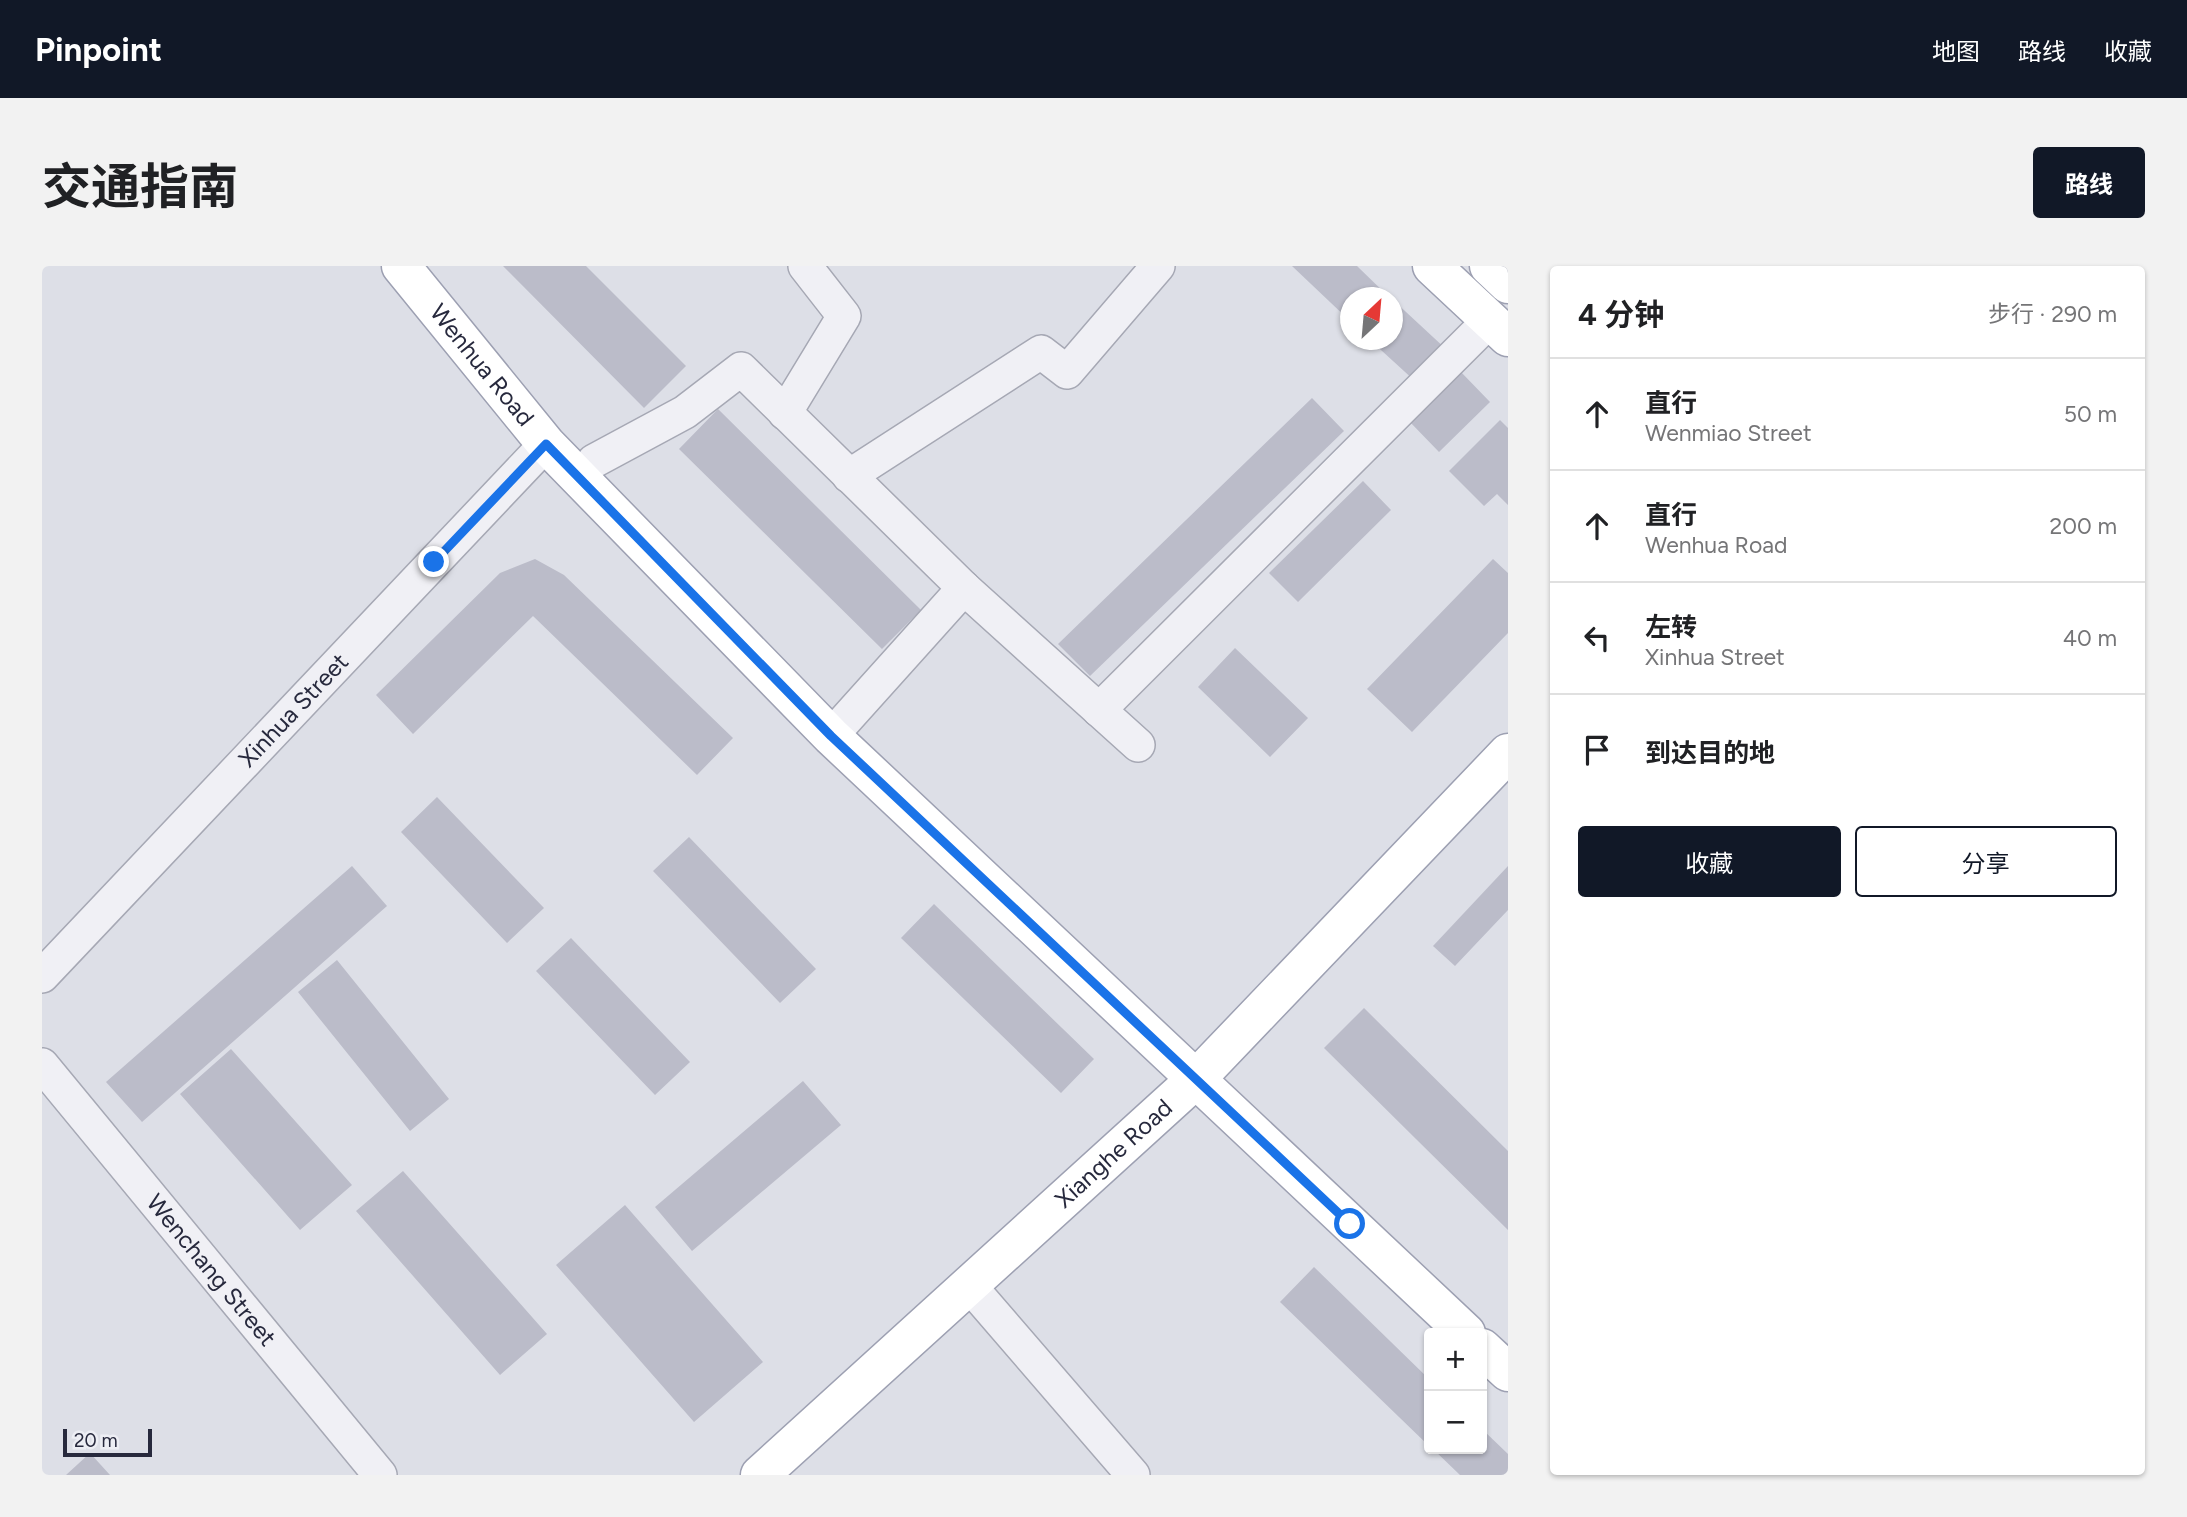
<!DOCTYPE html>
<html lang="zh">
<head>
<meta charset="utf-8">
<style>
	:root { --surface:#fff; --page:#f2f2f2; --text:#202124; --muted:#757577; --line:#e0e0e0; --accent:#111827 }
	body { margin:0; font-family:Figtree,"Noto Sans SC",sans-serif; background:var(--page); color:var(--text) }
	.controls { position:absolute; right:21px; bottom:21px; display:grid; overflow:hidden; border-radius:7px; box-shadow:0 2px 5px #0004 }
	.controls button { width:63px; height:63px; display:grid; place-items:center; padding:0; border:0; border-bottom:2px solid var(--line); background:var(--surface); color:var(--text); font:35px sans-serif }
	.compass { position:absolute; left:1298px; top:21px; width:63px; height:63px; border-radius:50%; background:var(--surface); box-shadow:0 2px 5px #0004; rotate:26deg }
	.scale { position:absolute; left:21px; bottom:18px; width:89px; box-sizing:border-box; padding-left:7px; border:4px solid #27293d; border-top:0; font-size:19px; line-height:24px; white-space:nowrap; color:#27293d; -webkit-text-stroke:5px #edeef4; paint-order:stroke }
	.stop { position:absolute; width:21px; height:21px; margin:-16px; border:5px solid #1a73e8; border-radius:50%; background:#fff }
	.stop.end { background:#1a73e8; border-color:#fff; box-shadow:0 2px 7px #0008 }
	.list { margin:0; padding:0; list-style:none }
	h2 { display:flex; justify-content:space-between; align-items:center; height:91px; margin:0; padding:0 28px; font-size:30px }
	h2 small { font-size:23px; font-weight:400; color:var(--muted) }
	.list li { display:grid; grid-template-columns:46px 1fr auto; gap:21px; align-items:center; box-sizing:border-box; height:112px; padding:0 28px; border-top:2px solid var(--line) }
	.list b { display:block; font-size:26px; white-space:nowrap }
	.list p { margin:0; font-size:23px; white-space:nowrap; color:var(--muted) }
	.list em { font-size:23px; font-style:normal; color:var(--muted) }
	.actions { display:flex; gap:14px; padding:21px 28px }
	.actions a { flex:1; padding:16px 0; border:2px solid var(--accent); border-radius:7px; text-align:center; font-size:24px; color:var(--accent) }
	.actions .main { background:var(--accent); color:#fff }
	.icon { flex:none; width:38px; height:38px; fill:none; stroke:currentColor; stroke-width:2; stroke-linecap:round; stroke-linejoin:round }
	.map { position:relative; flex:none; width:1466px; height:1209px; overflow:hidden; border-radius:7px }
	header { display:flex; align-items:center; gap:42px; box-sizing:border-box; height:98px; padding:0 35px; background:var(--accent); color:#fff }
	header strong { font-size:33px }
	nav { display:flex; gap:38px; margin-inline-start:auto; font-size:24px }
	.intro { display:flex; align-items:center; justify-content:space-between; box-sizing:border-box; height:168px; padding:0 42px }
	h1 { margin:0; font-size:49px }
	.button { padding:18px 32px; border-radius:7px; background:var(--accent); color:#fff; font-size:24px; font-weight:700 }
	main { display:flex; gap:42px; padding:0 42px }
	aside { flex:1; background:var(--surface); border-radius:7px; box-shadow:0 2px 5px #0004 }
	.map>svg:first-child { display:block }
</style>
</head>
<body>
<header>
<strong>Pinpoint</strong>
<nav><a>地图</a><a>路线</a><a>收藏</a></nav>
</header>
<div class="intro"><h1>交通指南</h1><a class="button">路线</a></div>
<main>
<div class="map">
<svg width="1466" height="1209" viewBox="0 0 1466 1209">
	<rect width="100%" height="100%" fill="#dddfe7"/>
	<path fill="#bbbcc9" d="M461,0H544L644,100L602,142Z
		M1250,0H1315L1348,32H1308V55Z
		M1350,33L1405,84L1374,116L1328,74H1350Z
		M1418,105L1448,136L1397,186L1367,155Z
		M1270,132L1302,165L1048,410L1016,378Z
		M676,143L879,344L840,383L637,183Z
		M1458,154L1466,162V239L1455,228L1442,240L1407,205Z
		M1321,215L1349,244L1256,336L1227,307Z
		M493,293L522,309L691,472L655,509L491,350L371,468L334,429L458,307Z
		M1451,293L1466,307V367L1370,466L1325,423Z
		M1193,382L1266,452L1228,491L1156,421Z
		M395,531L502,642L465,677L359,566Z
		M647,571L774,703L738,737L611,605Z
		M310,600L345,640L100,856L64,816Z
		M1466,600V644L1413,700L1391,680Z
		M892,638L1052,793L1019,827L859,672Z
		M529,672L648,796L613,829L494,705Z
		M295,694L407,833L368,865L256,726Z
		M1322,742L1466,885V964L1282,782Z
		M189,783L310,919L258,964L138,828Z
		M761,815L799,859L650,985L613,941Z
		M361,905L505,1068L458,1109L314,945Z
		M583,939L721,1096L652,1156L514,999Z
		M1272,1001L1387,1113V1180L1238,1036Z
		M1440,1163L1466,1188V1209H1418L1391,1183H1440Z
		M48,1187L68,1209H24Z"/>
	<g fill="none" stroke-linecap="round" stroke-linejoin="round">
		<defs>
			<g id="minor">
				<path d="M743,147L802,50L763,0"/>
				<path d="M552,195L643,146L699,103L922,322"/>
				<path d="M807,210L999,86L1025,106L1116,0"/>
				<path d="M1057,444L1448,54"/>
				<path d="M789,470L922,322L1096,479"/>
				<path id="s1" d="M0,710L504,178"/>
				<path id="s2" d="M0,799L338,1209"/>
				<path d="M927,1019L1091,1209"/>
			</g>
			<g id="major">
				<path id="s3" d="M359,0L504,178L789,470L1424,1067"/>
				<path d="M1390,0L1466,71"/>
				<path d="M1447,0L1466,18"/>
				<path d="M1440,1082L1466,1106"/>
				<path id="s4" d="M718,1209L1154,813L1466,487"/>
			</g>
		</defs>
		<use href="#minor" stroke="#a6a8b4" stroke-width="36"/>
		<use href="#major" stroke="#9da0b2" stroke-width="41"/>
		<use href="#minor" stroke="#f0f0f5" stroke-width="33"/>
		<use href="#major" stroke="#fff" stroke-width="38"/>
	</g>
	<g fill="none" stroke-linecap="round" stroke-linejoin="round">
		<path stroke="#1a73e8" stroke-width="9" d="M392,296L504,178L789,470L1308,958"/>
	</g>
	<g text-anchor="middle" stroke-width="5" stroke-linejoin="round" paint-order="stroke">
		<g font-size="24" fill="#27293d" stroke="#edeef4">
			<text dy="8" stroke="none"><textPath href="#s3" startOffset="128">Wenhua Road</textPath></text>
			<text dy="8" stroke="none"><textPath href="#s1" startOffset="366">Xinhua Street</textPath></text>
			<text dy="8" stroke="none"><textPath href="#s4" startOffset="478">Xianghe Road</textPath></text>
			<text dy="8" stroke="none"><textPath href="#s2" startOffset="266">Wenchang Street</textPath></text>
		</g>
	</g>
</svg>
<div class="controls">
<button>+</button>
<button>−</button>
</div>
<svg class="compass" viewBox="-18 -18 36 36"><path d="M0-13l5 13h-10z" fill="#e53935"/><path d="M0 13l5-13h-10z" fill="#757577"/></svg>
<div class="scale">20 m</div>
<div class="stop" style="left:1308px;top:958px"></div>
<div class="stop end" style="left:392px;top:296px"></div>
</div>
<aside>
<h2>4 分钟<small>步行 · 290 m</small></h2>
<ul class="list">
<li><svg class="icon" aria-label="ahead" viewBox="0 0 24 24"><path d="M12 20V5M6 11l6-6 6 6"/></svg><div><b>直行</b><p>Wenmiao Street</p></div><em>50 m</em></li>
<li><svg class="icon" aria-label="ahead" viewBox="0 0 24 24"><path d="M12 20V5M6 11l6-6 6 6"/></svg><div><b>直行</b><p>Wenhua Road</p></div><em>200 m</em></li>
<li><svg class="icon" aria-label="left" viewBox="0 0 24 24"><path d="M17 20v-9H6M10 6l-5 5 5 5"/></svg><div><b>左转</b><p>Xinhua Street</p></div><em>40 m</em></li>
<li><svg class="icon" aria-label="arrive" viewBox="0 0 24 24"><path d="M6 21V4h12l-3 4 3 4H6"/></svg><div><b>到达目的地</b></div></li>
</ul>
<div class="actions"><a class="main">收藏</a><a>分享</a></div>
</aside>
</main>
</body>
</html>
